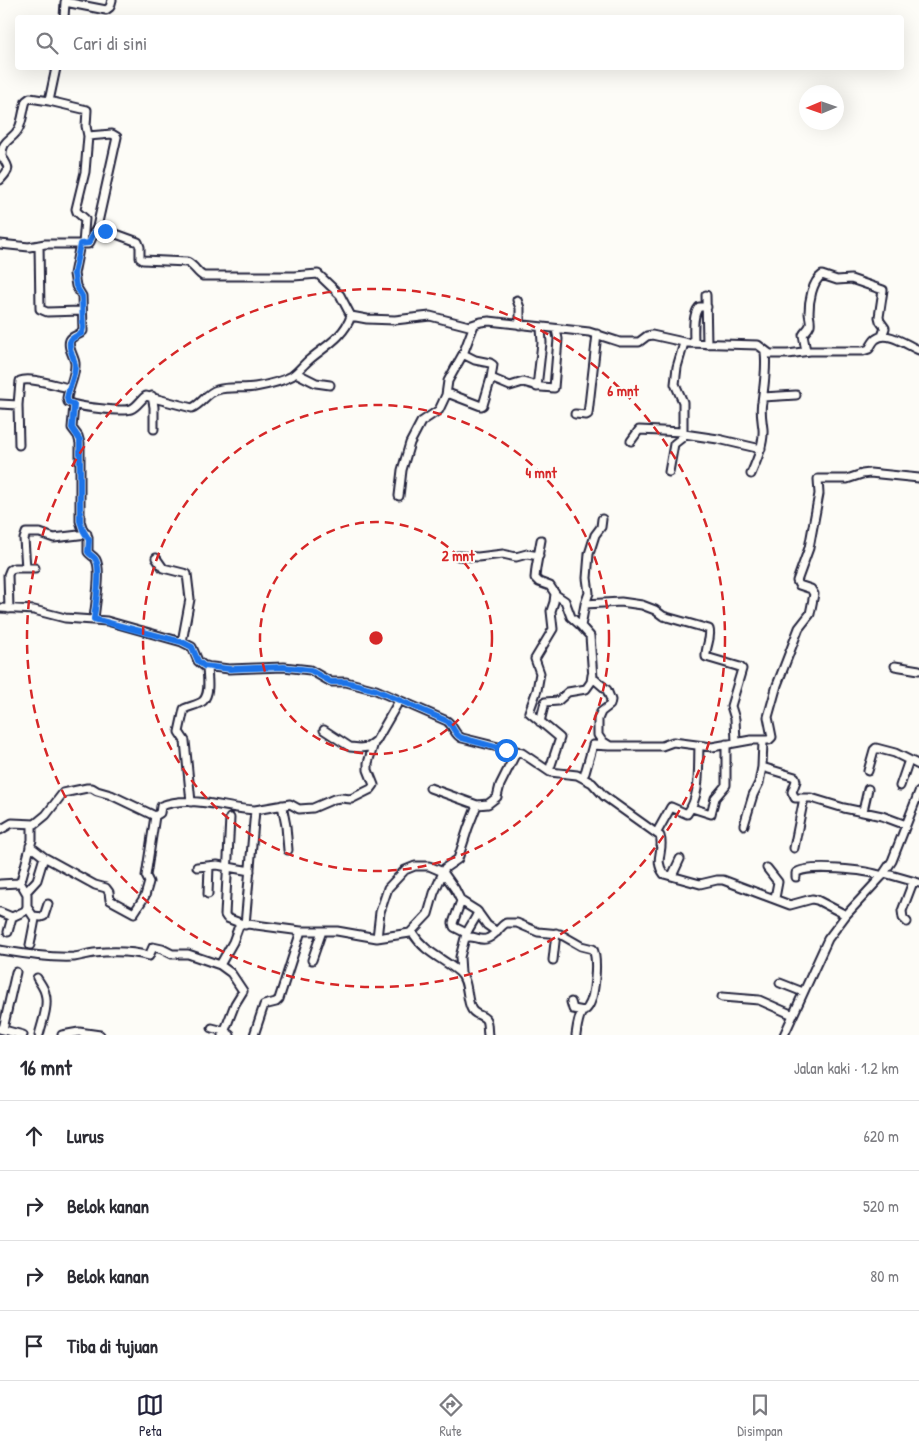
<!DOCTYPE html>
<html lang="id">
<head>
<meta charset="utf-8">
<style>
	:root { --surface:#fff; --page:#f7f7f7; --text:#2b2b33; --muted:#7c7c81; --line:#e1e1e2; --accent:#22223b }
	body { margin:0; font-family:"Patrick Hand",sans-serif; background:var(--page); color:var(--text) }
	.compass { position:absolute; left:799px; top:85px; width:45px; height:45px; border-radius:50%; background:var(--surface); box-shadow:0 5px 20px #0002; rotate:268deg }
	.stop { position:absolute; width:15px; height:15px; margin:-11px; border:4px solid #1a73e8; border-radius:50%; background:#fff }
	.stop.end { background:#1a73e8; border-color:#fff; box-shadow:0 1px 5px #0008 }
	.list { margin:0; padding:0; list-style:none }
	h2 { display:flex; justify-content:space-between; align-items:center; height:65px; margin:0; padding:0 20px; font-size:21px }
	h2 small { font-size:16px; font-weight:400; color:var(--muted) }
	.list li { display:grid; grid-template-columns:32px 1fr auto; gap:15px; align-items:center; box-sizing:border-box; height:70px; padding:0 20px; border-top:1px solid var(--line) }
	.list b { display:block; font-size:19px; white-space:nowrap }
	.list em { font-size:16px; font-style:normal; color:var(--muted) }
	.icon { flex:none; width:28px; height:28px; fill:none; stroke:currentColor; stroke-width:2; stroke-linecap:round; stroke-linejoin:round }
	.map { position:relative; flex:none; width:919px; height:1035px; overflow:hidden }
	.search { position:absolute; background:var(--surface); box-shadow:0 5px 20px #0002; left:15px; right:15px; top:15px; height:55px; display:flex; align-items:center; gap:12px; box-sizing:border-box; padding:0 18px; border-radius:5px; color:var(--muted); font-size:19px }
	.sheet { height:345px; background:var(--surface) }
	nav { display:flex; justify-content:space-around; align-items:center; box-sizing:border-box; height:70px; border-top:1px solid var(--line); background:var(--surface); font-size:14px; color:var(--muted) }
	nav a { display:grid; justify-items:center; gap:2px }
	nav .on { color:var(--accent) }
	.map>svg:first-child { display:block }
</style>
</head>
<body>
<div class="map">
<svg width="919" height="1035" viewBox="0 0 919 1035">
	<rect width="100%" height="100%" fill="#fdfcf7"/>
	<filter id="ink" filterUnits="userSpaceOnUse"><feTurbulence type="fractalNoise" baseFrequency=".02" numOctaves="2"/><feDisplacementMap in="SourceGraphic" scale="10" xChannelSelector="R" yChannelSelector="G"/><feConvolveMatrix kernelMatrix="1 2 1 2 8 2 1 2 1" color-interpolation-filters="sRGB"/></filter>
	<g filter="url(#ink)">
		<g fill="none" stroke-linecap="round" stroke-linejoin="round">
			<defs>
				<path id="minor" d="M64,18L65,2L106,10L110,7L112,0
					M56,68L49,101L87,110L86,126L88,136L112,134L117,137L97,227
					M0,180C9,170 11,169 2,157C1,138 13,141 19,128C23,119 23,110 26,101L30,98L49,101
					M0,244L29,247L45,244H88L90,242L97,227L138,242L140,247V258L143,260L187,262C195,266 197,273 203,276H294L318,274L340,295L351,316
					M80,244L74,274L76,286L82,296L83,331C79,336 73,335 70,340C67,347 74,356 75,363C76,375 69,386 67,398L68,402C75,407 123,412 131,409C137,407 141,399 146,396L192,408C202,404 206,393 217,390C228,386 243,389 255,387C267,385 281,382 292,376C298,372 303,365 309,360C324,347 344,337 351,316L367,319L395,320L430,316L469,326L481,322L489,321L589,332L620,342H639L647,336L652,335L688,343L758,345L770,354H788L810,351H863L869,349C871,346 873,341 876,339C888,330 908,346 919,350
					M83,244L85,219L77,212L76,209L85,172L88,136
					M39,245L40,309L47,312L81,311
					M706,295L707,344
					M517,300L520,308V325
					M694,343C694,332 692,315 699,307H707
					M806,351L803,335C805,331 808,330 810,325C811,320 809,317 809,313C809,301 812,282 822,275L837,280L851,279L883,290L879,317L880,321L885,328L882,336
					M296,373L316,383L330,385
					M491,378L510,386L523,382L541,387L554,388L558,339L556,329
					M537,387L542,343L541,328
					M446,395L448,381L463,354
					M152,396L154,407V429
					M763,397L796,395
					M0,404L18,405
					M74,405L72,428L78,436L80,443V521L83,530L88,537V552C90,555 95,557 96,560C102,571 95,606 94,619
					M575,414L586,415L588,414L597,334
					M684,434L718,439L761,449
					M631,441L639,430L683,432
					M19,445L18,405L20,381C30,376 57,386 69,388
					M669,472L674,444L683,437V402L675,384L677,367L684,343
					M751,474C757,460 764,444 763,429C762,420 760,411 762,402C764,385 767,369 765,352
					M399,496L402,470L410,443L421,422L439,410L446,395L450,394L481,406L483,405L491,378L493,365L490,363L475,360L463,354L474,325
					M541,540L536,568L535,578L539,582L550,586L556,595L565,601L571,617L581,626L585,604L589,593L587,578L589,554L595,535L601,527L602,519
					M458,556L478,557L503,554L516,557L527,554L539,556
					M156,558L163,568L187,574L190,599L182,642
					M26,568L24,539L26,533H40L54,538L87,534
					M585,604L621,602L642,605L655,610L663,616L709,629C712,638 705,647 706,657L740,667L742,669L731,706L735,719L736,742
					M0,608L34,610L65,618L107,621L182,642L192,647L198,661L204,666L229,669L284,667L310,670L331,682H346L376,690L447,721C454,726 454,735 462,738L522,753L550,772L577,775L592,783L604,796L660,836C665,850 653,860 664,874L700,884L717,880H723L790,905L812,899L817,900L846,915
					M9,609L8,575L10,570L14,568H35
					M581,626L590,636L593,678L607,690L611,700L610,705L601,712L598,719V735L602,741L610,746H662L673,742L712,747L751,740H769L772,737L768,717L777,685L799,628L810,614L814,594L811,589L799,585L797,581L809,548L819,494L818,479H847L862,474L870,473L919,478
					M895,666L919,670
					M540,722L545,702L558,701L568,692L586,689L591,682L592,675
					M324,730L350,747L360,748L368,747L376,741L399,701
					M762,767L795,777L796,781L792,792L795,798H811L844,808L882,816L906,825
					M549,771L560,738L529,712L537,690L540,673L535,659L553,629L551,611L554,602L555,594
					M868,771L874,750L876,748L895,753L919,765
					M585,773L593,745L609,746
					M900,786L909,760
					M430,788L477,805L488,804L497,797L500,785L517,751
					M191,802L185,741L179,732L184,709C190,706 198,705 203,701C211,693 207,676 207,666
					M282,805L286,826L288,850
					M692,808L711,814L715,798L726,785V744
					M255,810L290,804L299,809L313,808L334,799L341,798L351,799L371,789L374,785L368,770V763L374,743
					M863,811L868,789
					M230,818L225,915L227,918L240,923
					M744,825L753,795L759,783L762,767L763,741
					M0,830L12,823L35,824L46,815L63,793L87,788H92L97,791L111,795L155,816L160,813L161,806C191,794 225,809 255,810L245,925
					M657,832L671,807L687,814C701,796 698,768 699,746
					M30,846L44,857L95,885L106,888L109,892L110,900L134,913L145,896L149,882L146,876L155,816
					M794,848L804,798
					M197,867L217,865L250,871
					M767,868L778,882L775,898
					M884,873L919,883
					M672,876L680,859
					M796,877V873C807,864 868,870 882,876
					M20,882L27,894V907L35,919L30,945
					M0,884L18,883L21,881L32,840V824
					M26,892L37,880L44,857
					M208,894L209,866
					M461,901L453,923L454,927L466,933
					M0,912L12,917L25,911L27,907
					M34,916L41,917L44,916L48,904
					M907,922L903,918L902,911L913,882
					M8,932L12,917
					M412,932C425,953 441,957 459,972C469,980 466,998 471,1008C474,1016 483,1014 486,1020C488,1024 487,1030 488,1035
					M377,938L380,912L388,888L405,870L415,866H429L443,872L455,889L461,901L477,911L487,925L497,932
					M465,938C468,927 474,923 478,912
					M0,950C25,954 49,958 74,957C81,956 87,954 94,953C112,951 131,951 149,956L153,947L162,949L172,954H188L220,965L233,942L240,923L301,931H337L377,938L410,933L428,914L434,893L445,868L458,859L468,828L477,805
					M312,960L322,931
					M553,960L556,933
					M220,965L231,973L243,991L235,1004L223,1035
					M461,973L460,957L465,938C473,934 478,941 486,939C495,937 499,927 506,923H517L538,932L560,934L581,946L593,949C598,960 595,997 588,1007C585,1012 586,1008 582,1012C578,1018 577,1028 576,1035
					M37,978C40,983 44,988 45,993C49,1005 42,1023 39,1035
					M780,983L803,992
					M722,997L759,1000L793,1015
					M571,1002L573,1009L584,1011
					M212,1028L224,1031L230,1035
					M0,1029L23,1035
					M3,1029L16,972
					M62,1035L79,1032L100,1035
					M254,1035L264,1005L276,1002L279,999L301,931
					M784,1035L828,939L846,915L882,876L892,861L919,792"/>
			</defs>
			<use href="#minor" stroke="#22223b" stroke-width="11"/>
			<use href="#minor" stroke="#fdfcf7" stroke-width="7"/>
		</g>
	</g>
	<g fill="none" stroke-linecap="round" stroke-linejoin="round" filter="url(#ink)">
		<path stroke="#1a73e8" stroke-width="6" d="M105,231L97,227L89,243L80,244L74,274L76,286L82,296L83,328L82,333C78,336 71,337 70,342C68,350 75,358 75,366C75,377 69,387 67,398L68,402L74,405L72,428L80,440V521L83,530L89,540L88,552C90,555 95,557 96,560C102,571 95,606 94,619L182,642L192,647L198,661L204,666L230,669L284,667L310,670L331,682H346L376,690L447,721C454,726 454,735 462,738L506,750"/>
	</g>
	<g fill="none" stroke="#d62828" stroke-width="2.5" stroke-dasharray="9 6">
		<circle cx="376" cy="638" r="116"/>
		<circle cx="376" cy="638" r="233"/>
		<circle cx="376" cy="638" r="349"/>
	</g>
	<circle cx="376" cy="638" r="8" fill="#d62828" stroke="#fdfcf7" stroke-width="2.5"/>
	<g font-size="15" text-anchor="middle" font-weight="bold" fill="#d62828" stroke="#fdfcf7" stroke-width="4" stroke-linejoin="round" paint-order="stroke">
		<text x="623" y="396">6 mnt</text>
		<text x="541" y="478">4 mnt</text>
		<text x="458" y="561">2 mnt</text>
	</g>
</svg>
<svg class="compass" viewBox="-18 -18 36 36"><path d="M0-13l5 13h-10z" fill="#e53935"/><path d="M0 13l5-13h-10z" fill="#7c7c81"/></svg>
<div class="stop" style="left:506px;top:750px"></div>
<div class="stop end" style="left:105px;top:231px"></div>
<div class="search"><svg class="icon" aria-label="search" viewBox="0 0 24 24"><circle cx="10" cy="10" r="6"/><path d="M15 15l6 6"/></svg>Cari di sini</div>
</div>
<section class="sheet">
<h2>16 mnt<small>Jalan kaki · 1.2 km</small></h2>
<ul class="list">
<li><svg class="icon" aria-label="ahead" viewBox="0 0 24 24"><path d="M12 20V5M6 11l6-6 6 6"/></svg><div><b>Lurus</b></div><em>620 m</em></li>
<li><svg class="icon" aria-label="right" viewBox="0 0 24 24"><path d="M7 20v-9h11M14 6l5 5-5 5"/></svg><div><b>Belok kanan</b></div><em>520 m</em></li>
<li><svg class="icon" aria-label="right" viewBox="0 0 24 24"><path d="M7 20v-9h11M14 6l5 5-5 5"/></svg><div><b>Belok kanan</b></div><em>80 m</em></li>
<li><svg class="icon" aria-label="arrive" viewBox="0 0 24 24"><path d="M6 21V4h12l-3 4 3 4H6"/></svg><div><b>Tiba di tujuan</b></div></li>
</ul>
</section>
<nav>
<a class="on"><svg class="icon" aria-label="map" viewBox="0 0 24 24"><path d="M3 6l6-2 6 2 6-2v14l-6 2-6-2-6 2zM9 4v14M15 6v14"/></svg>Peta</a>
<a><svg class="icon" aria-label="directions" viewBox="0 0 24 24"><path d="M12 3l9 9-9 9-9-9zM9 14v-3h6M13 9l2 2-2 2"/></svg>Rute</a>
<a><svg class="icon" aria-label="saved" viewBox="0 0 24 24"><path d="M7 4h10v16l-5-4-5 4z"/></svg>Disimpan</a>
</nav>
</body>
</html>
